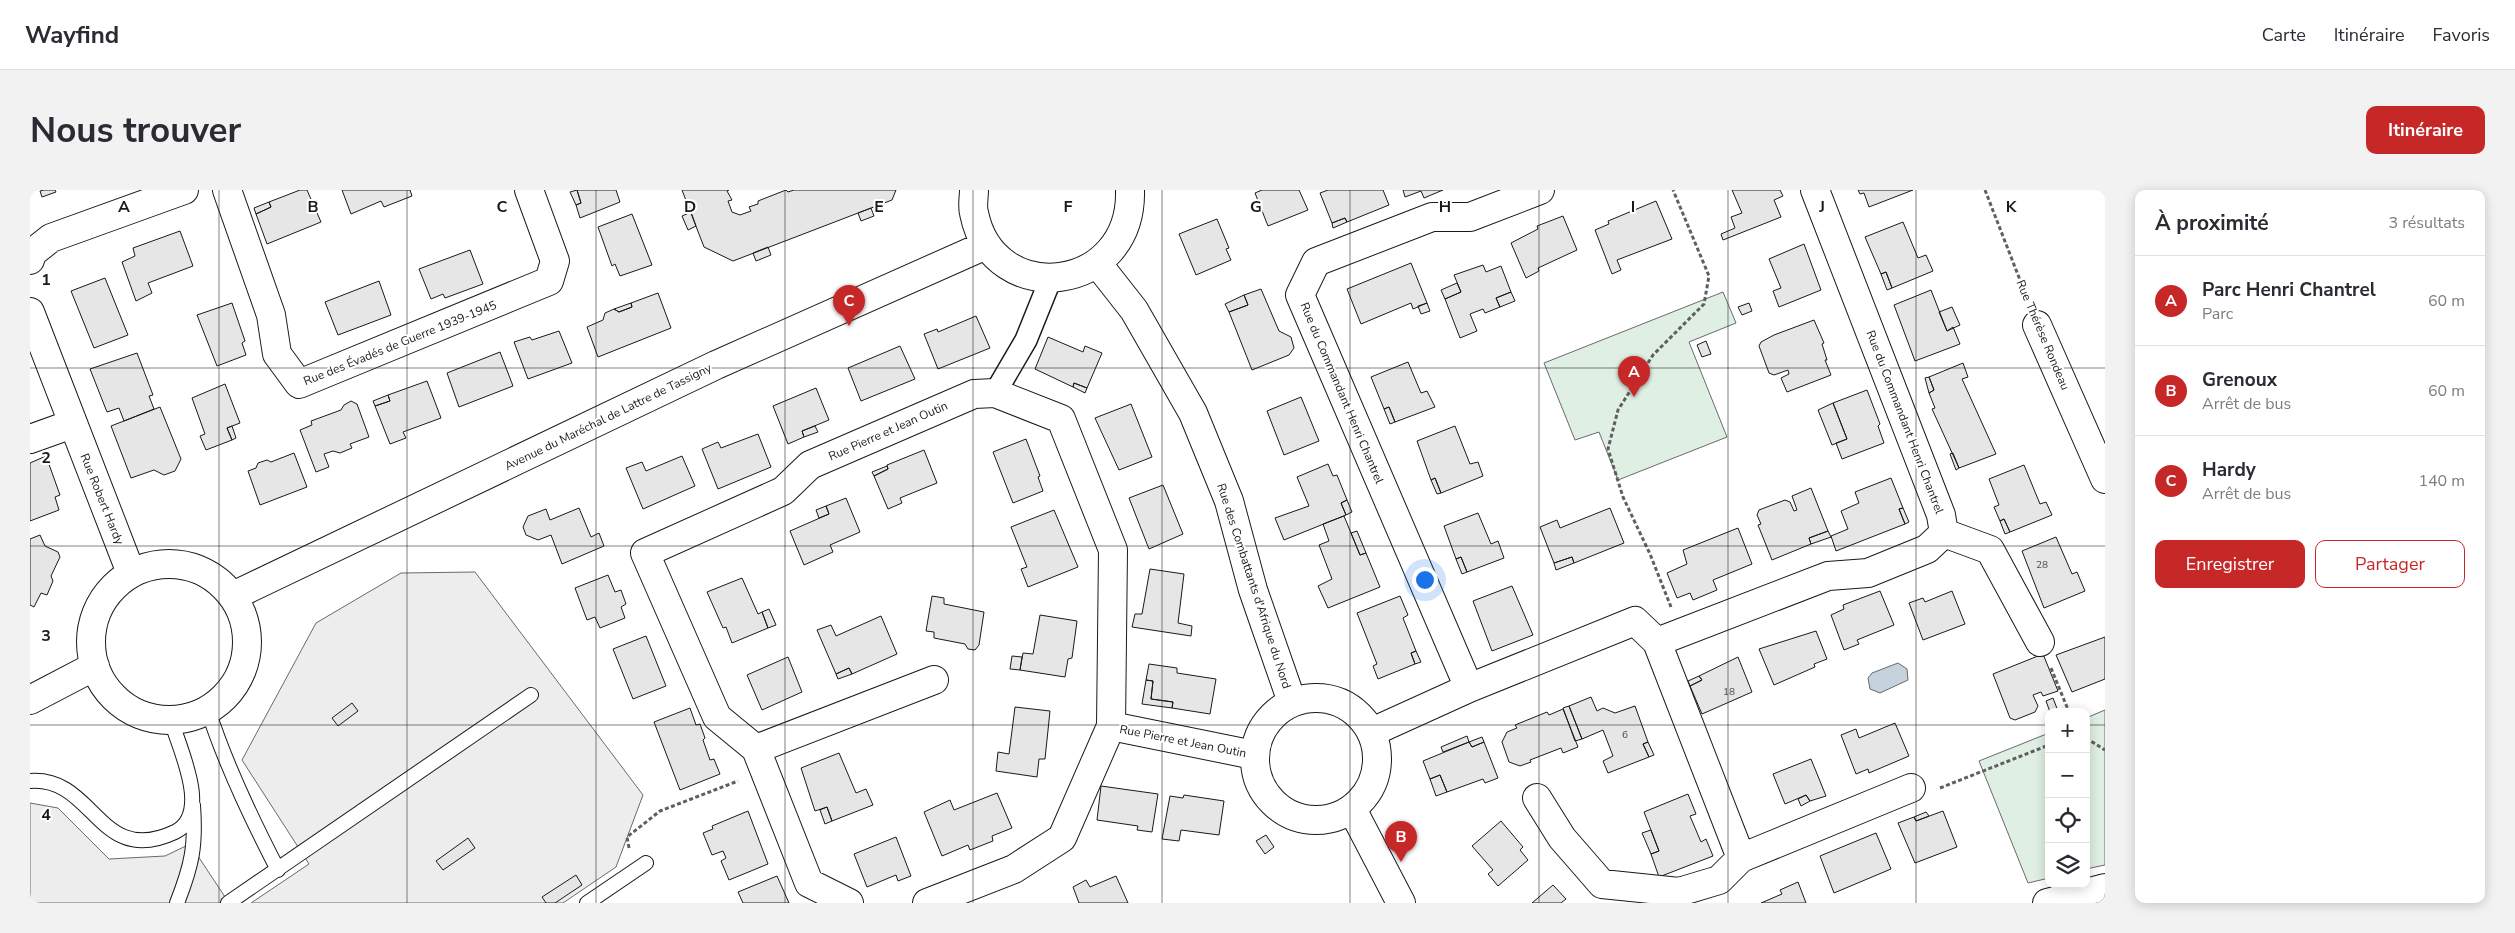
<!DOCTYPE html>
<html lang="fr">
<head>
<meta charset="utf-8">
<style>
	:root { --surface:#fff; --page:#f2f2f3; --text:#2b2b33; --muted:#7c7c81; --line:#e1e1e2; --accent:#c62828 }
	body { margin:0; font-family:"Nunito Sans",sans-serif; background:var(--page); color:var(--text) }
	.controls { position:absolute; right:15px; bottom:15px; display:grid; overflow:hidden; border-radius:10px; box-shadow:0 2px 12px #0003 }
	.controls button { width:45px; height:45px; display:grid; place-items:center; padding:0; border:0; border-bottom:1px solid var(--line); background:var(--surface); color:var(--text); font:25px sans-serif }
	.you { position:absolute; left:1394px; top:389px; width:18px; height:18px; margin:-12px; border:4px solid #fff; border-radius:50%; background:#1a73e8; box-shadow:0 0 0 8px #1a73e833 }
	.badge { display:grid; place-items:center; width:32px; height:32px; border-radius:50%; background:var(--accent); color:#fff; font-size:16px; font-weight:700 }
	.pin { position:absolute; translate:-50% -41px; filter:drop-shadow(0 1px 2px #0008) }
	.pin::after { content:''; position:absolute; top:26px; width:18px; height:15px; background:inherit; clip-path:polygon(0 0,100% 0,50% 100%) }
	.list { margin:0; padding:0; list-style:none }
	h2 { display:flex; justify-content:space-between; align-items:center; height:65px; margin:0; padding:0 20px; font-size:21px }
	h2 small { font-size:16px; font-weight:400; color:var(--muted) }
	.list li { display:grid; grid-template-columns:32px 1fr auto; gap:15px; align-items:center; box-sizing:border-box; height:90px; padding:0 20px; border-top:1px solid var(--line) }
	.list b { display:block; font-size:19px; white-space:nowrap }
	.list p { margin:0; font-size:16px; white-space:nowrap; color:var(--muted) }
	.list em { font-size:16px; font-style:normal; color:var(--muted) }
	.actions { display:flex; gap:10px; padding:15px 20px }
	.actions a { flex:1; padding:11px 0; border:1px solid var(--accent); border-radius:10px; text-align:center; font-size:18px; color:var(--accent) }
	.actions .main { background:var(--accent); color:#fff }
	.icon { flex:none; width:28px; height:28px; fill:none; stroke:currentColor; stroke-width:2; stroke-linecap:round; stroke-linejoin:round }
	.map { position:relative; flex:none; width:2075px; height:713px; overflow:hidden; border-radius:10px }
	header { display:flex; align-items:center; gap:30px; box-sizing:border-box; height:70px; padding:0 25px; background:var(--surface); border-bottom:1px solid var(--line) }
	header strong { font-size:24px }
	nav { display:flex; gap:28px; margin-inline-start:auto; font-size:18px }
	.intro { display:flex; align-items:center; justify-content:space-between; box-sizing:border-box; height:120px; padding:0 30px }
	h1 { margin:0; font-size:35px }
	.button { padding:12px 22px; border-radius:10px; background:var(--accent); color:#fff; font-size:18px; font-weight:700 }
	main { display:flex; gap:30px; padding:0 30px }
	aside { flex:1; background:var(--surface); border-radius:10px; box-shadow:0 2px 12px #0003 }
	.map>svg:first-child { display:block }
</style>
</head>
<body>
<header>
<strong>Wayfind</strong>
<nav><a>Carte</a><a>Itinéraire</a><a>Favoris</a></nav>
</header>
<div class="intro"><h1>Nous trouver</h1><a class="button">Itinéraire</a></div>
<main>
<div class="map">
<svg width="2075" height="713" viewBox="0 0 2075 713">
	<rect width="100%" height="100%" fill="#fff"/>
	<path fill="#e0efe3" stroke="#6a6a6a" d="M1693,102L1706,133L1659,152L1697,247L1588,290L1569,242L1545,250L1514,173Z
		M2075,520V675L2056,679V528Z
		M2019,543V688L1998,693L1949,571Z"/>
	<path fill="#ededed" stroke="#6a6a6a" d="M445,382L613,605L586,677L533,713H221L279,674L212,570L286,433L371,383Z
		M0,613L28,618L79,669L135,666L160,654L199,713H0Z"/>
	<path fill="#c6d2dc" stroke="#6a6a6a" d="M1868,473L1877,479L1878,490L1850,503L1840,499L1838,488L1842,483Z"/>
	<path fill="#e6e6e6" stroke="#1a1a1a" d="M14,0H25L26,2L12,7L10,1Z
		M270,0H277L291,32L237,54L226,24L241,17L239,12Z
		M312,0H380L382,6L354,17L351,11L321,24Z
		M547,0H586L590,12L550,28L546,15L551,13Z
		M547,0L551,13L546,15L540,2Z
		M652,0H699L697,1L702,10L698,11L702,22L710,25L721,21L719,17L728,14V11L756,0L758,2L764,0H866L862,10L703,71L674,57Z
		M1232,0H1269L1278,20L1238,36L1225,3Z
		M1298,0H1353L1359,15L1317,32L1315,28L1302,33L1290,3Z
		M1373,0H1413L1394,8L1391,1L1375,7Z
		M1702,0H1750L1753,6L1744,10L1751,27L1693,50L1691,44L1705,38L1701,27L1712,23Z
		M1828,0H1883L1839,17L1834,3L1830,4Z
		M1626,11L1642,49L1587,70L1591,80L1582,84L1565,40L1579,34L1578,31Z
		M239,12L241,17L226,24L224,18Z
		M841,18L844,26L831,31L828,23Z
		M661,22L666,36L658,40L652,26Z
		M602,24L622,75L590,86L585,74L582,76L568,37Z
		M1533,26L1547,60L1508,78L1509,81L1496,88L1481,53L1508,39L1507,36Z
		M1315,28L1317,32L1303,38L1302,33Z
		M1187,29L1199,58L1196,59L1201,70L1166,85L1149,44Z
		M1873,32L1888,68L1896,65L1903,81L1862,98L1856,82L1851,84L1835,47Z
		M150,41L163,76L118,93L122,103L106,111L92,72L105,66L103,58Z
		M1774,54L1791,100L1749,117L1743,101L1751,98L1739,69Z
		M738,57L741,65L726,71L723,63Z
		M440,60L453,94L415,108L413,104L401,109L389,79Z
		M1381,73L1397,113L1383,119L1381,113L1331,134L1317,99Z
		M1453,75L1456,82L1471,76L1481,102L1466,108L1470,117L1455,123L1453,119L1440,124L1447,141L1430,148L1415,109L1431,102L1424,85Z
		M1856,82L1862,98L1857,100L1851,84Z
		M75,88L98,145L64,158L41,101Z
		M349,91L361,125L308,145L295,112Z
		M1427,93L1431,102L1415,109L1411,100Z
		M1231,99L1249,141L1261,147L1264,158L1259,165L1222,180L1199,122L1218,115L1214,105Z
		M1901,100L1917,141L1923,137L1930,154L1885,171L1864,115Z
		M1481,102L1485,111L1470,117L1466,108Z
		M628,103L641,138L568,167L557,137L573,130L575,123L584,119L589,122L602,117L601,113Z
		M1214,105L1218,115L1199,122L1195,114Z
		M202,113L215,151L212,153L216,165L187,176L167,125Z
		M601,113L602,117L589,122L584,119Z
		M1397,113L1400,121L1391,124L1388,116Z
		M1719,113L1722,121L1712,125L1708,117Z
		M1922,117L1930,135L1917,141L1909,122Z
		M946,126L960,158L908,179L894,144L907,139L908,142Z
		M1784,130L1794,153L1792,154L1797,170H1795L1801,185L1757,202L1751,188L1759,184L1758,180L1744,185L1739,183L1729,156L1731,152L1744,145Z
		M529,141L542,173L498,189L484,152L500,147L502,150Z
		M1018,147L1053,162L1055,156L1072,163L1057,198L1044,193L1043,197L1005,179Z
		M1676,151L1681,164L1672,167L1667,155Z
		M870,156L885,189L831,211L818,178Z
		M470,162L483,196L429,217L417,183Z
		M107,163L123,205L119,206L124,219L94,231L89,218L77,222L60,179Z
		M1378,172L1391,203L1397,201L1405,217L1365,232L1359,217L1354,219L1341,187Z
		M1933,173L1938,187L1932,189L1966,264L1929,278L1902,219L1905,218L1899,203L1904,200L1899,187Z
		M1899,187L1904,200L1899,203L1895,188Z
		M397,191L411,228L373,242L376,248L360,254L345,216L360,211L358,205Z
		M1044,193L1057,198L1055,203L1043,197Z
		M195,194L210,233L197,238L202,250L176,260L170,246L175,244L162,208Z
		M786,198L799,230L772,241L774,247L758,254L743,216Z
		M1837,200L1850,234L1848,236L1854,253L1812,269L1806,253L1817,249L1803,213Z
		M358,205L360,211L345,216L343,211Z
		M1271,207L1289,251L1254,265L1237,221Z
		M321,211L327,214L339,247L320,254L322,258L310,263L303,261L294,264L299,277L286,282L270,240L282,235L281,231L311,220L314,215Z
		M1803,213L1817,249L1802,255L1788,220Z
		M1101,214L1122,267L1089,280L1065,228Z
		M130,217L151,269L145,281L134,285L124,280L101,288L81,236Z
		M1359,217L1365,232L1360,234L1354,219Z
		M202,236L206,248L202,250L197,238Z
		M785,236L788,242L774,247L772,241Z
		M1425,236L1440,274L1448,272L1453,286L1411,303L1405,288L1401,290L1387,251Z
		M728,244L741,277L688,299L672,259L688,252L691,258Z
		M996,249L1010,286L1008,287L1013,301L983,313L963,262Z
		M894,260L907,293L870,308L872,313L858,319L844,286L858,279L857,275Z
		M264,263L277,297L230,315L218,281L226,278L228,273L237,270L241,272Z
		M1923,263L1929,278L1926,280L1920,264Z
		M16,266L30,305L25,307L29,320L0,331V273Z
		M652,266L665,296L613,319L596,278L612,272L616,281Z
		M1298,274L1303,286L1307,285L1317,310L1311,313L1316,325L1254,350L1245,328L1279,316L1267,287Z
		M1994,275L2010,314L2016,312L2022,325L1980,342L1974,329L1970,331L1964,317L1969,315L1959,289Z
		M857,276L858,279L844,286L842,282Z
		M1405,288L1411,303L1407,304L1401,290Z
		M1861,288L1873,318L1869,319L1875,334L1806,361L1801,346L1818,339L1811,321L1829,313L1825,302Z
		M1133,295L1153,344L1119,359L1099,308Z
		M1781,298L1798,341L1779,348L1781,354L1742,370L1728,335L1731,334L1727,325L1729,320L1755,310L1760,312L1764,321L1767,320L1762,306Z
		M816,308L830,342L800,355L803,362L774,375L760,341L799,324L796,316Z
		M1317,310L1322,322L1316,325L1311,313Z
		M796,316L799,324L789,328L786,320Z
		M549,318L561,347L569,343L574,356L532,374L521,345L508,350L496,345L493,337L498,326L516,319L520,330Z
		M1580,318L1594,353L1544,373L1542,367L1524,373L1510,337L1527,330L1530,338Z
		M1873,318L1879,332L1875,334L1869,319Z
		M1024,320L1048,377L998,397L991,379L997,377L981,337Z
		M1448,323L1461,354L1468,351L1474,368L1437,382L1431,367L1426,369L1414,336Z
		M1314,326L1330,365L1336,363L1350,397L1298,418L1288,396L1302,389L1289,355L1299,351L1293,334Z
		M1974,329L1980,342L1975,344L1970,331Z
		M1708,338L1722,374L1683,390L1687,400L1663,410L1660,403L1647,408L1637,383L1657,374L1653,360Z
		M1327,341L1336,363L1330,365L1321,343Z
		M1798,341L1801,347L1781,354L1779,348Z
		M10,345L15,356L28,362L30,367L21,386L23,391L17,405L11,403L4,417L0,415V349Z
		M2026,347L2042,384L2047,382L2055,401L2014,418L1992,361Z
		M1431,367L1437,382L1432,384L1426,369Z
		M1542,367L1544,373L1526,380L1524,373Z
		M1120,379L1154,384L1148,433L1162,436L1161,446L1102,437L1105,424H1112Z
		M578,385L585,402L591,400L596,414L591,417L595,428L570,438L565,427L557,430L545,398Z
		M712,388L728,424L732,422L738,438L702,453L696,437L693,438L677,402Z
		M1482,396L1503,445L1462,461L1443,411Z
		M1850,401L1864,435L1827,450L1829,454L1814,460L1801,425L1814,419L1813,415Z
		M1922,401L1935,434L1893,450L1879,413L1893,408L1895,412Z
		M902,406L914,408V414L954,422L949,455L945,460L938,459L935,454L904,448V442L896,441Z
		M1370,406L1378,425L1373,428L1386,461L1381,463L1385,474L1348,489L1343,476L1347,474L1327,423Z
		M739,419L746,435L738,438L732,422Z
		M1010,425L1047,431L1042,468L1038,469L1035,487L990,480L993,463L1003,464Z
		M851,426L867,464L822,484L819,478L806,484L787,440L801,435L806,446Z
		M1786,441L1797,469L1784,474L1785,477L1744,495L1729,459Z
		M616,446L636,496L603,509L583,459Z
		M2075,447V489L2042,502L2026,465Z
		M1386,461L1391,472L1385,474L1381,463Z
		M2013,464L2028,501L2013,506L2011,502L2003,505L2008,516L2005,522L1985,530L1980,528L1963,484Z
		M982,466L992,467L990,480L980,479Z
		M758,467L772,502L732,520L717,485Z
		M1708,467L1722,502L1672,524L1660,496L1672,490L1669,486Z
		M1119,474L1147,478V483L1186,489L1180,524L1142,518L1143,512L1121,509L1123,491L1116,490Z
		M819,478L822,484L808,489L806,484Z
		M1669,486L1672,490L1660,496L1658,491Z
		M1116,490L1123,491L1121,509L1143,512L1142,518L1112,514Z
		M1561,507L1567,521L1573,518L1585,523L1605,516L1618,552L1613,554L1619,567L1578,583L1573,571L1583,566L1573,540L1552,549L1539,516Z
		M2023,508L2028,521L2027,522H2020L2016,511Z
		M322,513L328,521L308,536L302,528Z
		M1539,516L1552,549L1545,551L1533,518Z
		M985,517L1020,521L1015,569H1009L1007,587L966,581L968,562L979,564Z
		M660,518L666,535L670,534L675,548L673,550L680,570L684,569L690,584L650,600L624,532Z
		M1533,519L1548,557L1533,563L1531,558L1500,570L1501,572L1490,576L1479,572L1472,552L1477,542L1487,538L1485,535L1517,522L1519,525Z
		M1865,533L1879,566L1839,583L1838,579L1826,584L1811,545L1826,539L1829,548Z
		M1437,546L1439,552L1413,562L1411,557Z
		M1452,547L1454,552L1442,557L1439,552Z
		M1439,552L1442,557L1454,552L1468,588L1455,593L1453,589L1417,602L1410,585L1400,589L1393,571Z
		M1618,552L1624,565L1619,567L1613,554Z
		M809,563L826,603L836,599L843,615L802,631L797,617L785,621L771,578Z
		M1781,569L1796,606L1780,611L1776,605L1755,614L1743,584Z
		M1410,585L1417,602L1406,606L1400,589Z
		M1071,596L1128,604L1122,642L1107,640L1108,636L1067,630Z
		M967,603L982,638L962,646L963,651L940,660L938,655L912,666L894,622L920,610L924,620Z
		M1658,604L1666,624L1660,626L1671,652L1676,649L1683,666L1629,687L1621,664L1629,661L1614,622Z
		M1154,605L1194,611L1189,645L1151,640L1149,651L1132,649L1140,606L1153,608Z
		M1776,605L1780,611L1771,616L1768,609Z
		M797,617L802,631L795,634L790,620Z
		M718,621L738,674L699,690L691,671L696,668L693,661L682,665L673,643L683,639L682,636Z
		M1913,621L1927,657L1885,673L1868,633L1884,627L1886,631Z
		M1896,622L1899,626L1886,631L1884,627Z
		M1471,631L1493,657L1490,660L1498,670L1468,696L1458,684L1463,680L1442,656Z
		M1621,640L1629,661L1621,664L1612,643Z
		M1846,643L1861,679L1804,703L1790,666Z
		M1236,645L1244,657L1235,664L1226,651Z
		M866,647L881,686L868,691L866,685L837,697L824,664Z
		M438,648L445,658L413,680L406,671Z
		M546,685L552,695L525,713H516L512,707Z
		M747,686L759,713H713L708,702Z
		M1086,686L1098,713H1049L1043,697L1056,690L1060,697Z
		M1768,692L1776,713H1731L1752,704L1750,700Z
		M1523,695L1536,709L1531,713H1502Z"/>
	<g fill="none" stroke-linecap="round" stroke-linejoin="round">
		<defs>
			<path id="service" d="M178,520C196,576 221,628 248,680
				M0,591C65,586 68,678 145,642C182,624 149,558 141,530
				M147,713C162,675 166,656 163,615
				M198,713L501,505
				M557,713L616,673"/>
			<path id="pedestrian" d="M965,203L996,150L1021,88"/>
			<path id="minor" d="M197,0L241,125L247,164L269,194L519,91L525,71L499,0
				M1785,0L1911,325L1914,343
				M0,70L2,63L21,48L154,0
				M0,122L101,383
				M2007,135L2075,289
				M0,249L42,234
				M1914,343L1960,360L2010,452
				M1439,498L1270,105L1286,72L1402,27H1440L1510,0
				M1081,536L1224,565
				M1342,542L1439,498L1605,431L1627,452L1798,386L1838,383L1897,359L1914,343
				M726,559L904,490
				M1507,608L1532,648L1572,694L1649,702L1689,690L1711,668L1627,452
				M1711,668L1881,598
				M819,713L779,693L726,559L687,527L615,363L753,301L780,275L944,204L965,203L1031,229L1083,360L1081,536L1032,648L984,679L897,713
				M2017,713L2075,698"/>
			<path id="tertiary" d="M944,0C944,7 942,16 944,23C963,120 1103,104 1100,0
				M1067,73L1104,120L1163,223L1199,311L1223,400L1262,512
				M61 452a78 78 0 1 1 156 0a78 78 0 1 1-156 0Z
				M203,406L686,175L956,55
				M1225 569a61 61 0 1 1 122 0a61 61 0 1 1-122 0Z
				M0,510L65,476
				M1322,619L1371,713"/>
		</defs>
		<use href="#service" stroke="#1a1a1a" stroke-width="16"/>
		<use href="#pedestrian" stroke="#1a1a1a" stroke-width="24"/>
		<use href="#minor" stroke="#1a1a1a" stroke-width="30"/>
		<use href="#tertiary" stroke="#1a1a1a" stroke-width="30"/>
		<path stroke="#5f5f5f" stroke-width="3" stroke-dasharray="4 2.5" stroke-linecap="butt" d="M1955,0L1997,108
			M1641,417L1620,364L1593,307L1578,259L1588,220L1623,165L1674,114L1679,86L1643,0
			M2021,478L2039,522
			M2056,548L2075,560
			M1910,598L2019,555
			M599,658L597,647L630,621L708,591"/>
		<use href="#service" stroke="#fff" stroke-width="14"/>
		<use href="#pedestrian" stroke="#fff" stroke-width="21"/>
		<use href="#minor" stroke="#fff" stroke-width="28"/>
		<use href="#tertiary" stroke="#fff" stroke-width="28"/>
	</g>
	<path fill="none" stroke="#1a1a1a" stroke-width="1" stroke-opacity="0.55" d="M189,0V713M377,0V713M566,0V713M755,0V713M943,0V713M1132,0V713M1320,0V713M1509,0V713M1698,0V713M1886,0V713M0,178H2075M0,356H2075M0,535H2019M2056,535H2075"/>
	<g text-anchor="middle" stroke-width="4" stroke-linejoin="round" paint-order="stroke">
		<g font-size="10" fill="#4d4d4d">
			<text x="2012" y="378">28</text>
			<text x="1699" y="505">18</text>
			<text x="1595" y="548">6</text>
		</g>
		<g font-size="12" fill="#1a1a1a" stroke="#fff">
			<text transform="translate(2013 145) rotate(67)" y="4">Rue Thérèse Rondeau</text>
			<text transform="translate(370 153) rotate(-22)" y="4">Rue des Évadés de Guerre 1939-1945</text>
			<text transform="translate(1312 203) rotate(67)" y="4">Rue du Commandant Henri Chantrel</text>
			<text transform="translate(578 227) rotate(-26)" y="4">Avenue du Maréchal de Lattre de Tassigny</text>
			<text transform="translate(1875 232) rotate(69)" y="4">Rue du Commandant Henri Chantrel</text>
			<text transform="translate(858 241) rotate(-24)" y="4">Rue Pierre et Jean Outin</text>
			<text transform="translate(72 309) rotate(68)" y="4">Rue Robert Hardy</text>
			<text transform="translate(1224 396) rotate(72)" y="4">Rue des Combattants d'Afrique du Nord</text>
			<text transform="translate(1153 551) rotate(11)" y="4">Rue Pierre et Jean Outin</text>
		</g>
	</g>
	<g font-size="16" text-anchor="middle" font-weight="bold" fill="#1a1a1a" stroke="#fff" stroke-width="4" stroke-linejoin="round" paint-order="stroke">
		<text x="94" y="22">A</text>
		<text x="283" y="22">B</text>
		<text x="472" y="22">C</text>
		<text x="660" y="22">D</text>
		<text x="849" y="22">E</text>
		<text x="1038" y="22">F</text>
		<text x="1226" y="22">G</text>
		<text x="1415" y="22">H</text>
		<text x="1603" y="22">I</text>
		<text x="1792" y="22">J</text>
		<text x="1981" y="22">K</text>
		<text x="16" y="95">1</text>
		<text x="16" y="273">2</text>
		<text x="16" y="451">3</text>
		<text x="16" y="630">4</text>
	</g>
</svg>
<div class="controls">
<button>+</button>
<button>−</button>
<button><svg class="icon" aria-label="locate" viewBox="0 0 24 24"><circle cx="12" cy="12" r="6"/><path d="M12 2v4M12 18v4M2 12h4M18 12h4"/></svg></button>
<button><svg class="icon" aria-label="layers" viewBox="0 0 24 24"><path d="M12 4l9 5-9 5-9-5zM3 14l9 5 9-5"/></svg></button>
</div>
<div class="you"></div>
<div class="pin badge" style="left:1604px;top:207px">A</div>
<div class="pin badge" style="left:1371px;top:672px">B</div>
<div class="pin badge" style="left:819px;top:136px">C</div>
</div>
<aside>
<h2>À proximité<small>3 résultats</small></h2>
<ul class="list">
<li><span class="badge">A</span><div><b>Parc Henri Chantrel</b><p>Parc</p></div><em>60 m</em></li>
<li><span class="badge">B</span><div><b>Grenoux</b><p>Arrêt de bus</p></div><em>60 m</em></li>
<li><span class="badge">C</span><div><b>Hardy</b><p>Arrêt de bus</p></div><em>140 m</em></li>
</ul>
<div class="actions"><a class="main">Enregistrer</a><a>Partager</a></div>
</aside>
</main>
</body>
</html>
